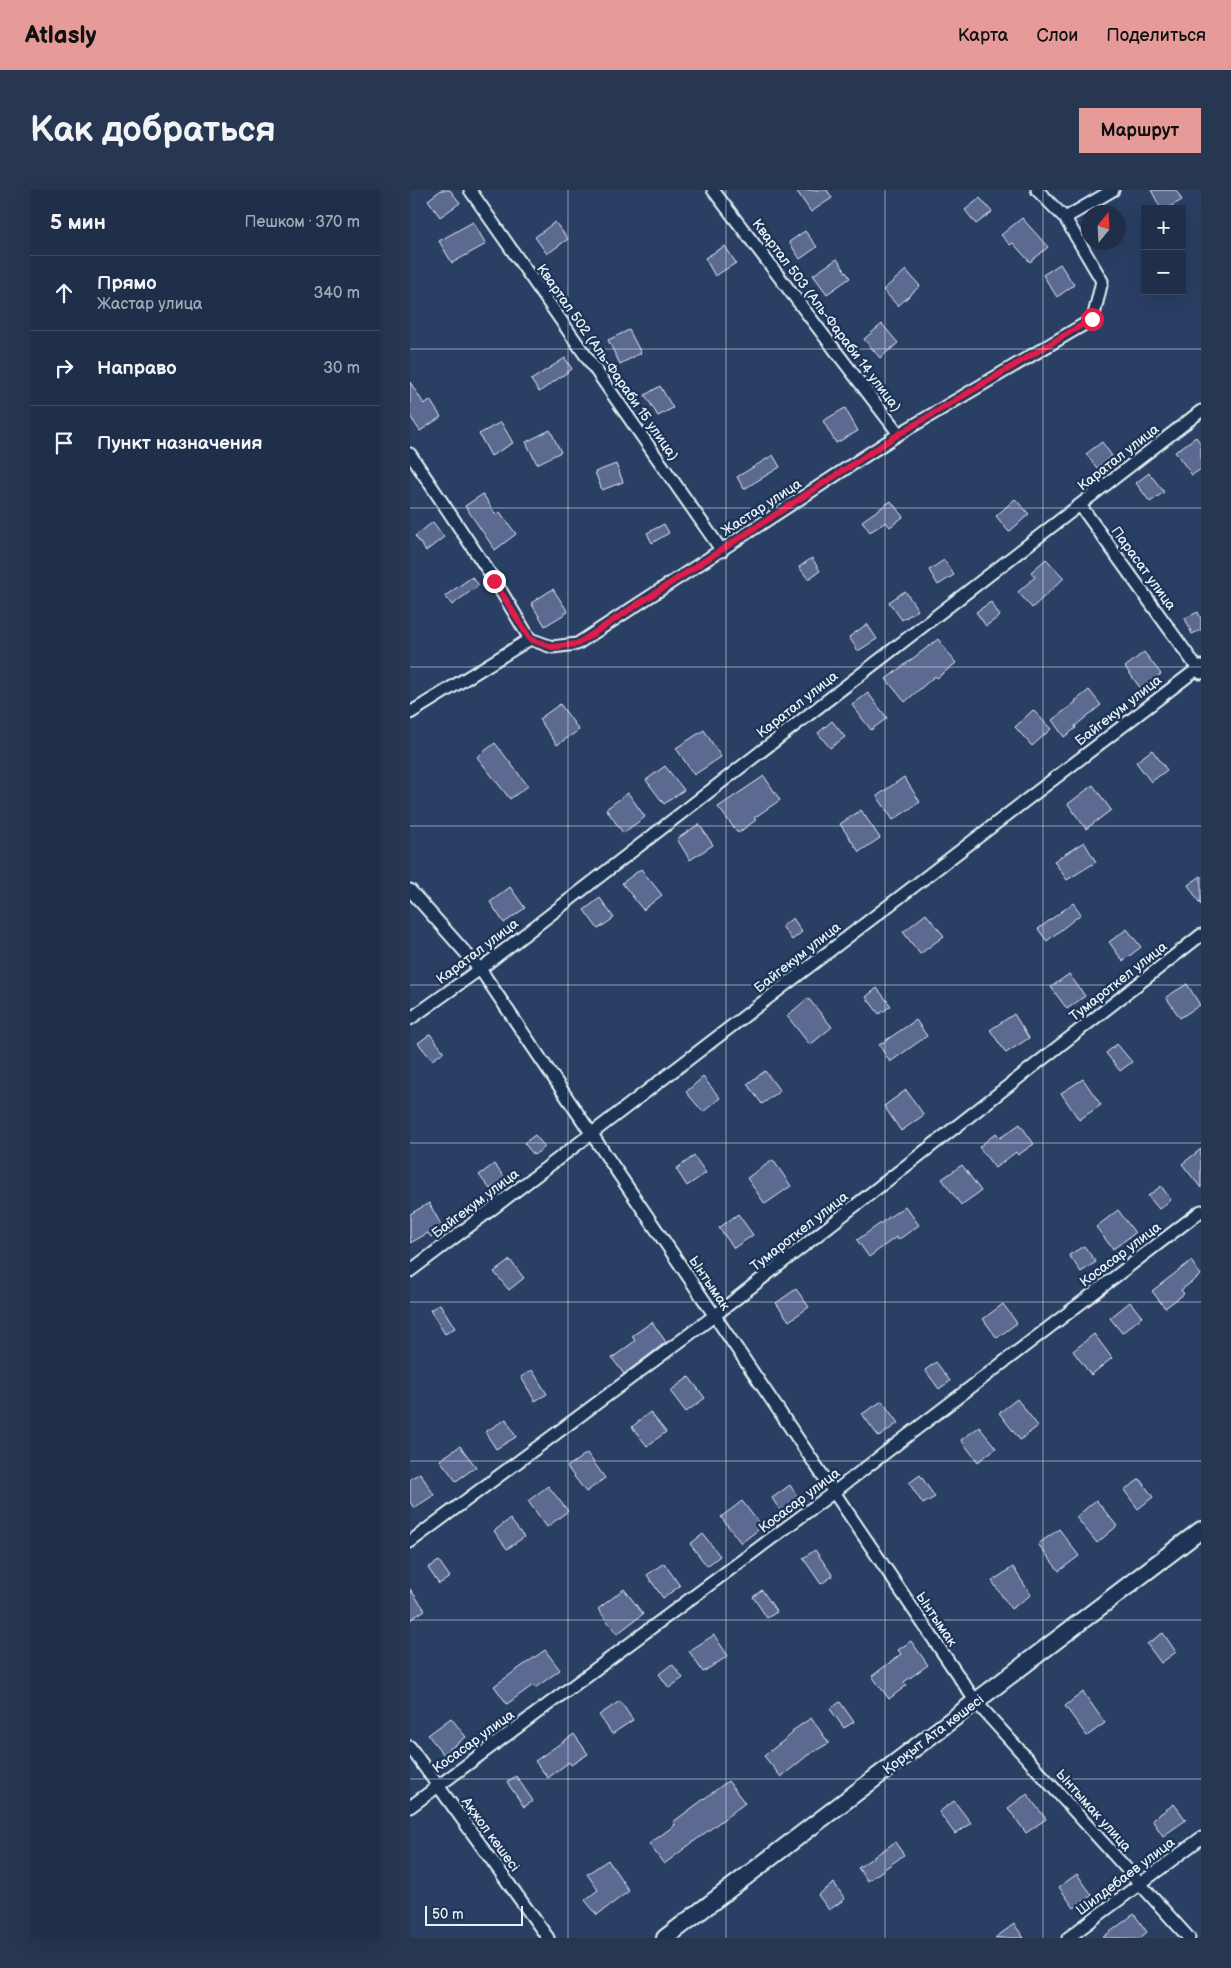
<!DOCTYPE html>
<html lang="ru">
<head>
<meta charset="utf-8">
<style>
	:root { --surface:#1f2f4a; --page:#273751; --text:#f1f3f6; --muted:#a1a9b5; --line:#3c4a62; --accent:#e69b98 }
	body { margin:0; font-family:"Balsamiq Sans",sans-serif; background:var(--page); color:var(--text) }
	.controls { position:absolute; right:15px; top:15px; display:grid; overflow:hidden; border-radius:0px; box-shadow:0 5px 20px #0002 }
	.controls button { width:45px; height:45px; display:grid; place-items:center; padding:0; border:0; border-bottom:1px solid var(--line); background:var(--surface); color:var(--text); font:25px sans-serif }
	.compass { position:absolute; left:671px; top:15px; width:45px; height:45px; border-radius:50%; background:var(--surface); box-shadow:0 5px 20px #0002; rotate:18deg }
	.scale { position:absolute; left:15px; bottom:12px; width:98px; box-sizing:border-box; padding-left:5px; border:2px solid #e8f1f8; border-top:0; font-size:14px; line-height:18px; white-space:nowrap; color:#e8f1f8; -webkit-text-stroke:4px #1d3557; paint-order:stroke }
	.stop { position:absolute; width:15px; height:15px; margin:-11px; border:4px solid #e11d48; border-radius:50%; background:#fff }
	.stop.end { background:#e11d48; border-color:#fff; box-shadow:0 1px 5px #0008 }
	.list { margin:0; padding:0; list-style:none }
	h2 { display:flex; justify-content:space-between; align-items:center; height:65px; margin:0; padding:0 20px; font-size:21px }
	h2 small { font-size:16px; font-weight:400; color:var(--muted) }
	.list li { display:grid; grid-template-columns:32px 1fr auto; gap:15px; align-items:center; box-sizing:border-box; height:75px; padding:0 20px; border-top:1px solid var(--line) }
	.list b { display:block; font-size:19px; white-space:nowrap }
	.list p { margin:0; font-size:16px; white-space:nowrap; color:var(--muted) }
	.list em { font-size:16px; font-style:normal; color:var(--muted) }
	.icon { flex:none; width:28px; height:28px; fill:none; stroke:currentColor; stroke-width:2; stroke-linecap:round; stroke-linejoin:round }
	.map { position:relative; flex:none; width:791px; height:1748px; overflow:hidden; border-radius:0px }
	header { display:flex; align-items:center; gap:30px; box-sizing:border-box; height:70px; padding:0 25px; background:var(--accent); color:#111 }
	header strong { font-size:24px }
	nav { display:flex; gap:28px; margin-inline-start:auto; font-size:18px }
	.intro { display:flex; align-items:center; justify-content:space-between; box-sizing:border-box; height:120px; padding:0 30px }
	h1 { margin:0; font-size:35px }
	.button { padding:12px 22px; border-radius:0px; background:var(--accent); color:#111; font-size:18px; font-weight:700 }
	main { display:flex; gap:30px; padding:0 30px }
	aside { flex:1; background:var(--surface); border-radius:0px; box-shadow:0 5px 20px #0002 }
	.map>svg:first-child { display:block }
</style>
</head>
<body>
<header>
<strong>Atlasly</strong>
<nav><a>Карта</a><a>Слои</a><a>Поделиться</a></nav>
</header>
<div class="intro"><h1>Как добраться</h1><a class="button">Маршрут</a></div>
<main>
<aside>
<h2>5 мин<small>Пешком · 370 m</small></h2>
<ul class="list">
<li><svg class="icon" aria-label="ahead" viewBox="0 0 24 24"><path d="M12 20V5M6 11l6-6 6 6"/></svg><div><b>Прямо</b><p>Жастар улица</p></div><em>340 m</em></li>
<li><svg class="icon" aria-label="right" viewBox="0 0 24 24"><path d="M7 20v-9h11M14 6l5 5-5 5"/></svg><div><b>Направо</b></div><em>30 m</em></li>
<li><svg class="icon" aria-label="arrive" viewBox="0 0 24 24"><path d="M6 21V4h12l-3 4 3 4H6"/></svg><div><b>Пункт назначения</b></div></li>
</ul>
</aside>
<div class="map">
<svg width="791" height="1748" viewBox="0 0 791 1748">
	<rect width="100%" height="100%" fill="#293f63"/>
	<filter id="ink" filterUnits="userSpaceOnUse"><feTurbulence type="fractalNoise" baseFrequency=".02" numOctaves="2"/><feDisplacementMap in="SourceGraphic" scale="10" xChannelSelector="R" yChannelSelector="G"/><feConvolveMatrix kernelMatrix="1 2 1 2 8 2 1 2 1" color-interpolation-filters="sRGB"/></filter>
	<g filter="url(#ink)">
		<path fill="#5b6991" stroke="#e8f1f8" d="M31,0H40L50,13L30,27L18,10Z
			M386,0H417L422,8L401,22Z
			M741,0H766L772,10L756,19H751Z
			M570,8L582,22L566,34L555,20Z
			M612,28L638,57L620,72L603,53L600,55L591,45Z
			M63,32L76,54L42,73L29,51Z
			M145,32L158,49L137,64L125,47Z
			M395,41L407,57L390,69L379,52Z
			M315,56L326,73L305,86L295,68Z
			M427,69L440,88L417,104L403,85Z
			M650,74L664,95L647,107L633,85Z
			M496,80L510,96L488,116L473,100Z
			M472,134L488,153L470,168L454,149Z
			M219,140L231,163L210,174L198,150Z
			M155,168L162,179L129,202L121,190Z
			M0,192L14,214L20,210L31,227L10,241L0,226Z
			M250,196L263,218L248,226L235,205Z
			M435,218L448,241L426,253L413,231Z
			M91,232L103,253L81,266L69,244Z
			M140,240L151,262L127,274L116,252Z
			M786,247L791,254V279L782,285L765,262Z
			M692,252L702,266L687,278L676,264Z
			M363,265L370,277L334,299L327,287Z
			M206,274L213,292L192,300L185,282Z
			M739,283L754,302L740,312L726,293Z
			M73,304L86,325L90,322L106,344L85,360L55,316Z
			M605,309L619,324L599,342L586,326Z
			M481,311L493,327L480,337L476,332L460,342L452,331Z
			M23,332L34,347L16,361L5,346Z
			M254,334L259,343L242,353L237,343Z
			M402,368L410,381L398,389L389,377Z
			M636,369L654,388L622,418L608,402L625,387L621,382Z
			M534,370L544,385L528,395L519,380Z
			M62,387L69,395L42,415L35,406Z
			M143,399L158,422L135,436L121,413Z
			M495,401L508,420L492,430L479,412Z
			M581,412L590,426L576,436L566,422Z
			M788,422L791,429V440L782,444L775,428Z
			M457,434L467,449L448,461L439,447Z
			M528,449L546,473L527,488L525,486L495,512L476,489Z
			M734,462L751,484L731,499L715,477Z
			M679,500L691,515L665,536L666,538L654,547L642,530L666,512L665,511Z
			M458,503L477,528L461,540L442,515Z
			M150,514L169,540L147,555L129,529Z
			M623,520L641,539L622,556L605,537Z
			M422,531L435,547L420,558L408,543Z
			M294,540L311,567L284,585L266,558Z
			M85,553L118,596L100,609L67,567Z
			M742,560L757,580L741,592L726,572Z
			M255,576L274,600L254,614L236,590Z
			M354,586L370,610L344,628L346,630L328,643L308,617Z
			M494,587L510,612L483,630L467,606Z
			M683,595L701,620L676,639L658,614Z
			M218,603L235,627L213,643L196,619Z
			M451,620L470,648L449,662L430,634Z
			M289,634L303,655L280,670L267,649Z
			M674,652L686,672L657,690L644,671Z
			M231,679L252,705L233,720L212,693Z
			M791,686V715L778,695Z
			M100,697L115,718L94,733L80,712Z
			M190,708L204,728L188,739L174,720Z
			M663,713L671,724L637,751L628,739Z
			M516,724L534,746L510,764L493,742Z
			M383,728L392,742L382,750L372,736Z
			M717,739L731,757L713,771L699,752Z
			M659,784L675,806L657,819L641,797Z
			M777,794L790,815L770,828L756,807Z
			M467,798L481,816L469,824L456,807Z
			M398,808L422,837L400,855L377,826Z
			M604,824L619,848L596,863L580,840Z
			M506,830L517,846L480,872L469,855Z
			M20,844L34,862L22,870L8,853Z
			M707,854L722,872L710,881L696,863Z
			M355,881L370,901L352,914L337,894Z
			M293,887L310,908L293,922L276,902Z
			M673,889L691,915L669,930L651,903Z
			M496,900L514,925L491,941L474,916Z
			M610,934L624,954L608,965L606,962L585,978L569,957L586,943L590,948Z
			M125,945L135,957L124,965L114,953Z
			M791,959V998L772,974Z
			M284,966L296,983L277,996L266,979Z
			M363,970L381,996L355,1014L337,988Z
			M84,974L95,988L80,999L69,985Z
			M552,975L571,1001L551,1015L532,989Z
			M751,996L761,1010L749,1019L738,1006Z
			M19,1013L34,1040L21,1047L18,1043L0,1053V1024Z
			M495,1016L509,1035L488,1050L486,1047L459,1067L447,1050Z
			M708,1020L725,1043L703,1059L686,1037Z
			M328,1024L343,1045L324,1058L309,1038Z
			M674,1056L686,1072L671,1082L659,1065Z
			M100,1070L114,1088L99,1100L84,1082Z
			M781,1071L791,1085L771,1100L774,1104L755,1118L742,1101Z
			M386,1099L399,1117L379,1131L366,1113Z
			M720,1112L732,1127L712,1143L700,1128Z
			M30,1114L45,1138L35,1144L20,1120Z
			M593,1114L607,1133L587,1148L573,1129Z
			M242,1132L256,1152L214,1184L202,1168L225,1151L222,1146Z
			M684,1144L702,1168L681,1185L663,1161Z
			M526,1172L540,1191L529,1199L515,1180Z
			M122,1180L137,1204L125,1211L111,1187Z
			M279,1187L295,1208L276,1222L260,1201Z
			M607,1209L628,1236L610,1250L589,1223Z
			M472,1211L488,1233L469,1247L452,1224Z
			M240,1222L256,1242L237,1256L222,1237Z
			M96,1229L106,1247L86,1259L75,1242Z
			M569,1237L586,1258L568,1272L551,1250Z
			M50,1256L66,1277L46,1291L30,1270Z
			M177,1263L195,1288L176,1302L157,1277Z
			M10,1283L24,1305L4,1318L0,1312V1289Z
			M510,1285L525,1307L513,1314L499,1293Z
			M730,1289L743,1307L728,1319L714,1300Z
			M380,1295L389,1309L371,1322L362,1308Z
			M138,1296L158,1321L137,1337L118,1311Z
			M686,1310L707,1336L687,1353L666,1327Z
			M332,1311L352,1337L331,1353L311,1327Z
			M100,1329L114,1347L97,1359L84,1341Z
			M649,1339L669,1366L649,1381L628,1354Z
			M293,1344L310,1366L297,1376L280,1354Z
			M405,1360L423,1386L411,1394L393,1368Z
			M29,1371L40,1387L29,1394L18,1378Z
			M254,1373L270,1396L253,1408L237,1385Z
			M603,1377L621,1405L601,1419L582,1391Z
			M0,1399L15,1420L0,1430Z
			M214,1399L233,1424L207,1444L188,1419Z
			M352,1400L367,1422L357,1428L343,1407Z
			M753,1443L766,1462L751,1473L737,1454Z
			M304,1445L318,1466L293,1482L279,1461Z
			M501,1451L518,1475L494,1492L497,1495L479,1509L462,1486L491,1464L488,1460Z
			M135,1460L150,1480L125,1498L123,1495L97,1514L84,1496Z
			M262,1474L273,1488L259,1498L249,1484Z
			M673,1502L695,1533L677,1546L655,1516Z
			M210,1511L223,1530L202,1544L189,1525Z
			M430,1512L444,1532L434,1538L420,1519Z
			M41,1528L56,1547L33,1564L18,1545Z
			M401,1528L419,1553L398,1565L371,1587L354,1566L383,1543L382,1541Z
			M164,1544L178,1564L161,1575L159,1572L138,1588L125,1571Z
			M106,1586L123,1611L114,1617L97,1592Z
			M318,1591L335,1613L254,1674L239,1654L265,1635L263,1632Z
			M617,1604L636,1629L616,1643L598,1618Z
			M544,1611L561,1633L545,1644L529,1622Z
			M764,1614L776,1630L753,1646L742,1630Z
			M485,1652L494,1665L458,1691L448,1678Z
			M198,1670L219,1701L187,1725L175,1710L188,1700L177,1684Z
			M667,1684L682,1705L664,1718L649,1697Z
			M424,1693L435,1709L419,1720L408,1705Z
			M724,1724L737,1742L730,1748H692Z
			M604,1734L614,1748H585Z"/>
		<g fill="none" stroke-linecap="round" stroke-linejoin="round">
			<defs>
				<path id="minor" d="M60,0L312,361
					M303,0L489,244
					M655,28L703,0
					M0,264L85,391L120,449
					M670,315L791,483
					M0,523L120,449L142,457L167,454L489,244L683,129L692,91L655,28L627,0
					M0,700L70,779L566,1512L779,1748
					M0,829L70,779L791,221
					M0,1081L181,944L791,476
					M0,1352L304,1126L791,745
					M0,1557L138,1748
					M0,1617L424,1302L791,1021
					M658,1748L791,1648"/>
				<path id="secondary" d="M255,1748L791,1340"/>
			</defs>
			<use href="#minor" stroke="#e8f1f8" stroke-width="15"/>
			<use href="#secondary" stroke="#e8f1f8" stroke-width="20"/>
			<use href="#minor" stroke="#1d3557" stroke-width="11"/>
			<use href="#secondary" stroke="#1d3557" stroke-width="16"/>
		</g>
	</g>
	<g fill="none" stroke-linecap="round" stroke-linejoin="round" filter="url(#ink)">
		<path stroke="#e11d48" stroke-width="6" d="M84,391L120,449L142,457L167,454L489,244L682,129"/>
	</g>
	<path fill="none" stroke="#e8f1f8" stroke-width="1" stroke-opacity="0.55" d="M158,0V1748M316,0V1748M475,0V1748M633,0V1748M0,159H791M0,318H791M0,477H791M0,636H791M0,795H791M0,953H791M0,1112H791M0,1271H791M0,1430H791M0,1589H791"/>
	<g text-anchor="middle" stroke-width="5" stroke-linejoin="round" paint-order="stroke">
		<g font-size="14" fill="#e8f1f8" stroke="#1d3557">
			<text transform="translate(417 125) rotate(53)" y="5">Квартал 503 (Аль-Фараби 14 улица)</text>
			<text transform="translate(198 172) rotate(55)" y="5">Квартал 502 (Аль-Фараби 15 улица)</text>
			<text transform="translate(708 267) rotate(-38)" y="5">Каратал улица</text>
			<text transform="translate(351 317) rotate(-33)" y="5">Жастар улица</text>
			<text transform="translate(734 378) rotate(54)" y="5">Парасат улица</text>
			<text transform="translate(387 514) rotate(-38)" y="5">Каратал улица</text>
			<text transform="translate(708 520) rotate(-38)" y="5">Байгекум улица</text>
			<text transform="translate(67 761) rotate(-37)" y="5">Каратал улица</text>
			<text transform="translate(387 767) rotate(-38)" y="5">Байгекум улица</text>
			<text transform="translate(708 791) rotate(-38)" y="5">Тумароткел улица</text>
			<text transform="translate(65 1013) rotate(-37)" y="5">Байгекум улица</text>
			<text transform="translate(389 1041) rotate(-38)" y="5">Тумароткел улица</text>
			<text transform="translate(710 1064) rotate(-37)" y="5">Косасар улица</text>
			<text transform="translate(300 1093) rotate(56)" y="5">Ынтымак</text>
			<text transform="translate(389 1310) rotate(-37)" y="5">Косасар улица</text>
			<text transform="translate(527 1429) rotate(56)" y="5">Ынтымак</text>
			<text transform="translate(523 1544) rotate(-37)" y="5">Қорқыт Ата көшесі</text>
			<text transform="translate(63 1551) rotate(-36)" y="5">Косасар улица</text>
			<text transform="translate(684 1620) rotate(48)" y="5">Ынтымак улица</text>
			<text transform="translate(81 1644) rotate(54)" y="5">Ақжол көшесі</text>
			<text transform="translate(715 1686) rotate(-37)" y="5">Шилдебаев улица</text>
		</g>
	</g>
</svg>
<div class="controls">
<button>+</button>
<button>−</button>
</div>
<svg class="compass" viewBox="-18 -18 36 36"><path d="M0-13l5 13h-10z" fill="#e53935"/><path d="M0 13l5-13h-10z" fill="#a1a9b5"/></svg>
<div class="scale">50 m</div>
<div class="stop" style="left:682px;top:129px"></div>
<div class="stop end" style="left:84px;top:391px"></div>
</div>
</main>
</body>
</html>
